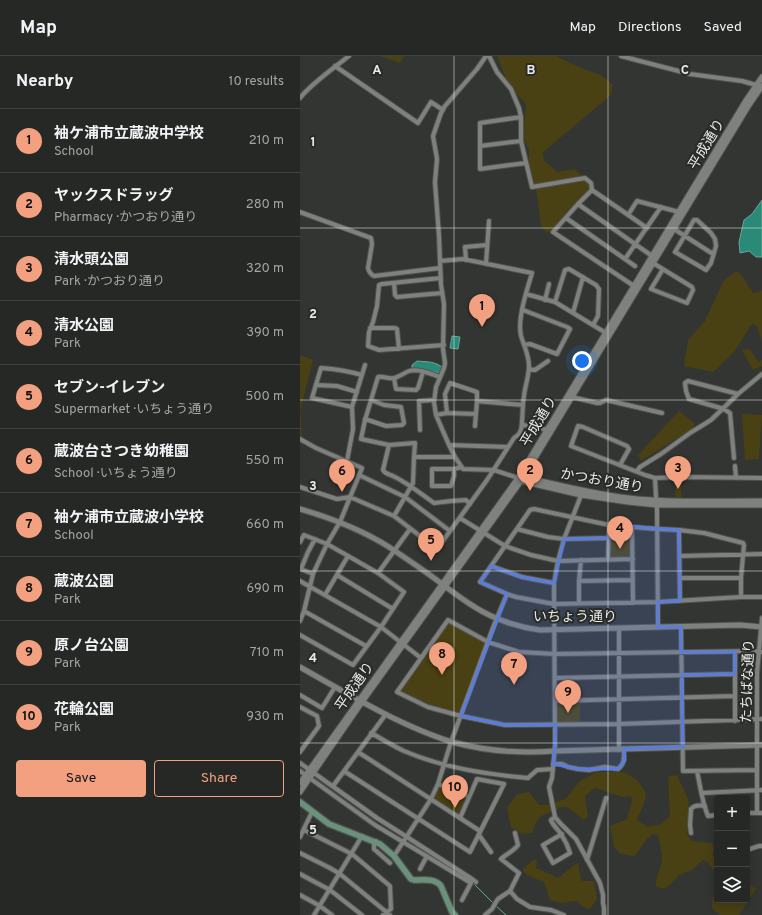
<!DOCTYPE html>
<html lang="en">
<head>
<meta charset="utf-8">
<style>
	:root { --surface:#262825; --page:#323432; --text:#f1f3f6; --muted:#a4a6a7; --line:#424442; --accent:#f2a080 }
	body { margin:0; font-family:Overpass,"Noto Sans JP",sans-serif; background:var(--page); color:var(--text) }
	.controls { position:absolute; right:12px; bottom:12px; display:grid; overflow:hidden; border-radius:4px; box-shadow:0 2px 10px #0003 }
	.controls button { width:36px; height:36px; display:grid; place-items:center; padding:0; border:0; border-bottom:1px solid var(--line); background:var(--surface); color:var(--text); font:20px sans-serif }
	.you { position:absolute; left:282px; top:305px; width:14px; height:14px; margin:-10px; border:3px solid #fff; border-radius:50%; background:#1a73e8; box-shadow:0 0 0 6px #1a73e833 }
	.badge { display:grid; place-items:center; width:26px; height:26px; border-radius:50%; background:var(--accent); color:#111; font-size:13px; font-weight:700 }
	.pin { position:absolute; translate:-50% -33px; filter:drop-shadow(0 1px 2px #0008) }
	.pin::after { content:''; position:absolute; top:21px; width:14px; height:12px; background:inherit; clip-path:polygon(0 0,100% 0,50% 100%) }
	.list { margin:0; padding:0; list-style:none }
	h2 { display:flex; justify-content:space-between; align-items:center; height:52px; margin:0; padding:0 16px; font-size:17px }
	h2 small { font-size:13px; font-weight:400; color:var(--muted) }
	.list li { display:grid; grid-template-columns:26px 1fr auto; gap:12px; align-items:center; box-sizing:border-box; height:64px; padding:0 16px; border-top:1px solid var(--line) }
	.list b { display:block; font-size:15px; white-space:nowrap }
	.list p { margin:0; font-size:13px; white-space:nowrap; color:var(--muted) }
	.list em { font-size:13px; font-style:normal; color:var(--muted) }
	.actions { display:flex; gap:8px; padding:12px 16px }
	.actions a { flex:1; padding:9px 0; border:1px solid var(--accent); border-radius:4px; text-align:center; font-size:14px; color:var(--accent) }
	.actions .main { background:var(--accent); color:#111 }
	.icon { flex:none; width:22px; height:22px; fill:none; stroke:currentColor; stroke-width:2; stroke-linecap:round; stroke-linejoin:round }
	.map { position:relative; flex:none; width:462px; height:859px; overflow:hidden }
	header { display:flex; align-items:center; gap:24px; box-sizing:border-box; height:56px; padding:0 20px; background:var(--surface); border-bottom:1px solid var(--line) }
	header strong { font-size:19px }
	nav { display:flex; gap:22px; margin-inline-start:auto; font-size:14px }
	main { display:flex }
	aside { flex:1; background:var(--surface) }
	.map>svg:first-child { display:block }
</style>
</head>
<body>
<header>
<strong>Map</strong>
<nav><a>Map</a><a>Directions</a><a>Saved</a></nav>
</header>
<main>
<aside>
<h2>Nearby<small>10 results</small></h2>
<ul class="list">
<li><span class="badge">1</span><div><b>袖ケ浦市立蔵波中学校</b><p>School</p></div><em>210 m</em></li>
<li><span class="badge">2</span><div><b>ヤックスドラッグ</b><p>Pharmacy · かつおり通り</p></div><em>280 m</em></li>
<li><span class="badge">3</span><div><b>清水頭公園</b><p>Park · かつおり通り</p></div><em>320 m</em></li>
<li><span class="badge">4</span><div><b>清水公園</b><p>Park</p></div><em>390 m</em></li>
<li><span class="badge">5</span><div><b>セブン-イレブン</b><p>Supermarket · いちょう通り</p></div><em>500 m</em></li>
<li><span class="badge">6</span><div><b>蔵波台さつき幼稚園</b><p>School · いちょう通り</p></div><em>550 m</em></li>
<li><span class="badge">7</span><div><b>袖ケ浦市立蔵波小学校</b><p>School</p></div><em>660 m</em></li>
<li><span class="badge">8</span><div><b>蔵波公園</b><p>Park</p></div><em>690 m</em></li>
<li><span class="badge">9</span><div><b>原ノ台公園</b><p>Park</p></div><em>710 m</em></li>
<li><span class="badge">10</span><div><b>花輪公園</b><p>Park</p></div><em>930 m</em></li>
</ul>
<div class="actions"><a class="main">Save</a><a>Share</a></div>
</aside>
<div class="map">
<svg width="462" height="859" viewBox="0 0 462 859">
	<rect width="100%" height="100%" fill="#323531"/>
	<path fill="#494113" d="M79,0H104L100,7Z
		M197,0H256L281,12L301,19L313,29L311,39L243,96L244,104L257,116L275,113L291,131L283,143L271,151L251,174L247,177L241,170L237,139L229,109V93L220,78L224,71L226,48L209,30Z
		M437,215L442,220L453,237L459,236L462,234V286L457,270L452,268L434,296L413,316L384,310L388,284L405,265L424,224Z
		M450,293L458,306L462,304V310L453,314L442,294Z
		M0,299L13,304L0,355L1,359L2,385L0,384Z
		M379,355L395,368L393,372L341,405L338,399Z
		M442,358L462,359L459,403L445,404Z
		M376,421H381V445H375Z
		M309,469L332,471L333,503L308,504Z
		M148,564L184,585L185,589L161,660L128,651L97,636Z
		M258,646H278L280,648V666L279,667L260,668L257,666V648Z
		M297,716H323L336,723L344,733L346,742L337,764L348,771L361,768L370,760L368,722L370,720L377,719L388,743L389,748L387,777L391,785L412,787L414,794L412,801L417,799V844H447V827L456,833L439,859H420L412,852V846L415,829L416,818L408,806L403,804L392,814L379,819L371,828L364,833L356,830C355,821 362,812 362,802C362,795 359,786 358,779L352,778C345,784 341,793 334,800L321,798L314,791L310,771L313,769L327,763L332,745L331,740L323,741L295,732L285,740L288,760L284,764L267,751H262L241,760L236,766L232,777L221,778L211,771L207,752L217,738L229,736L239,749H247L265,743L280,725Z
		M138,728L169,741L160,762L131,743Z
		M233,804H237L236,812L258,822L278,806L280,818L282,825H294L297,843L290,853L283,851L277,845L261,847L250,844L244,826L227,819L222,814Z"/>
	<path fill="#2b8a77" stroke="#64a799" d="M462,144V201H456L449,195L440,197L439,186L444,164L452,158Z
		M152,280L160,281L158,293L150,292Z
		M117,305C127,306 134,305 142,311L140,316C131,318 122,312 112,312V309Z"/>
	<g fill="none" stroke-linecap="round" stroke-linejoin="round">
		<path stroke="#64a799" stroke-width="1" d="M173,827L194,848
			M196,850L206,859"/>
		<defs>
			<path id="minor" d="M186,0L177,13L145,50L141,57L133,80L137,103L135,126L139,180L141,229L144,248L143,293L145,307L144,312L136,331L134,346L136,359L149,389L155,401L163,413L194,414L218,422
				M189,0L197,16L211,33L219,52L221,61V85L232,131L285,122L291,127L292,134
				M321,0L390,18L442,25L456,29
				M35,10L118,67L131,46L143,54
				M0,42C12,27 34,12 49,0
				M221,61L180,67V113L226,107
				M180,90L221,85
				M278,148L352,200
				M0,156L71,182L72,188L68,212C69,216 70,218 74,220L140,212
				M328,159L337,145L379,156
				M266,162L335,210
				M394,164H397L411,177L415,183L416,190L411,207L406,214L375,196Z
				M374,173L413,198
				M325,203L361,151
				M166,204L165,191L187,189
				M353,207L392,231L393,234L387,247L351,233L363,213
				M186,208L189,165
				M141,222L82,228L79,229L77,250L73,266L69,276L68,290L79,294L144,289
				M94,227L95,239L97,241L142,237
				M334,230L253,176L278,148L292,134L347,172
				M226,238L255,246L306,277
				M245,244L249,228
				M255,246L265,214L269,213L296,229L299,233L298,260L293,269
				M223,254L267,271L270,273L257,298L230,288L224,289
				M273,257L283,221
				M70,272H95L97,273L99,293
				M229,313L235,314L248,305
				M94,322L96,333L116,334L118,332L123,316
				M16,329L37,330L57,336
				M272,341L297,347H300L306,344L362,357
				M52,351L12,342L21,312C35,313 48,315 62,319
				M147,357L176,358
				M136,359L147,357L145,338L150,327L177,336V345L223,349
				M65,363L86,370L102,369L104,367L101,351L84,349L71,344
				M222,369L233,370L247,374
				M175,370L177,345
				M120,374L119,345L134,344
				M0,383L16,392L62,412L40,466L27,488L13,518L4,555L0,565
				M89,389L83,414C85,418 89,418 93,420C108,427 121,438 134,447L151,445L166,444L170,448
				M149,389L208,391
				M114,401H155
				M434,402L430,357L424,353L389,343L386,335L385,327L388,325L438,338
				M47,405L53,373L52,351L65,309
				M320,409L329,393L327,390L283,371L278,370L271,390L345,419L355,422L381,421L462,422
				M435,410L436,422
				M154,413V420L151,430H132V413H154L162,411
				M337,415L340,411L361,398L390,377L411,364L438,338L462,318
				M59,419L105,441L150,475
				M355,422L356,441L357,453L358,571
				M0,431L37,443L50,441L94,460L137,493L187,424L214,382L219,378L221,374C223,363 222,351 224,340C225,330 229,320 229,310C229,299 224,290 221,280C217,263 227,234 232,217L163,203L140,205
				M282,437L264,483L258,505L254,527L255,690L252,722L249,731L255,761L260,767L276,783L300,827L303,839V847L304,852V859
				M94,460L113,427L114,401L115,387L89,389L61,383L65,364L78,321C83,320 88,323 94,322C99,321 104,317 109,315C118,312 131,318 140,321
				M160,462L205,490L231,499L258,505L333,503
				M332,471L333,547
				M217,473L248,481L264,483L308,482
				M379,474L380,545
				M0,486L4,479L27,488L78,517L104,536L81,571L53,609L0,579
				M380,500L462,498
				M308,504L309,469
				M191,510L222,521L254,527
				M78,517L110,473
				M13,518L1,513L8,496L15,483
				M37,519L93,553
				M380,522H441
				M0,525L81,571L121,602
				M279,525L333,524
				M25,539L48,500
				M441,541V522L444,489L443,487L404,477L379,474L357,473L309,469L234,453L230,454L180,526L207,538L216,541L254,548L358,546L441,541H462
				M279,547V525L281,504
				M4,555L66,590
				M381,571L383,715L457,714
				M435,596V665
				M462,596L459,595L255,598L219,596L188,586L148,564L97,636L128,651L161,660L205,669L319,668L462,663
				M255,622L435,618
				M0,639L22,652L35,631
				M255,645L435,640
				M0,651L17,660L19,670L0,696
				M71,677C82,683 93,690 104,695C144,712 185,718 228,722L237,714L253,713
				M319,694V572
				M58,696L180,775
				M0,707L77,762L107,781L172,823L176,826
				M253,708H262L268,711L278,713L289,714L305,711L318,713C325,708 324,701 324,693
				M0,715L75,769L171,827L162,844
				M44,715L170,796L204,728L177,723L160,762
				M397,715C400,729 402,746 408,760L417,759
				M138,728L169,741
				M33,730L86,658
				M402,737L462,734
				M447,757H462
				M457,757V617L462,562
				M255,761L251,764C253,770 258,773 261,778C265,784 268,790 270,797L253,807L243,789L262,778
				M4,774L52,798L90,830L91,853L83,859
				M391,777L390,769L391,753C394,749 400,749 405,750
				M179,779L191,796
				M0,781L12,756
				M76,785L74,789V793L90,807
				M447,794L459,790H462
				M0,797L30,812L40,818L90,859
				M94,800L131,743L138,728L151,686L194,569L207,538
				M287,804L306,742
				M120,813L127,800
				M0,818L30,834L62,859
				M210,835L217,843L230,851L251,854L264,859
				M0,839L20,850L32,859
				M14,859L62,780
				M185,859L192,853L196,846L198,843L210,835L219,817L201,803C206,798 214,795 218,789L215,777"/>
			<path id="tertiary" d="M221,421H224C258,429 293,438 328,442C372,447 417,445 462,445
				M220,423L221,425L281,439L328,446L357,449H462
				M0,453C31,462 62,474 89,491C107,503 125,515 142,528C158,540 178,555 196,562C210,568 225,572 240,574L440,569L462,571
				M0,611C28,627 56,643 85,658C107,669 129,679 152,686C186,695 220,698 255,695L462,689
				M0,727L218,422L445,46L462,21
				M0,736L62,646L221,425L449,49L462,30"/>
			<path id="secondary" d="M0,746L29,768L80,788L94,800L111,823L114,824C123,824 135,822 141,830L152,856L155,859"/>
		</defs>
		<use href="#minor" stroke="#50524f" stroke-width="6"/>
		<use href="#tertiary" stroke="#50524f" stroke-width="7"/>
		<use href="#secondary" stroke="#50524f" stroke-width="8"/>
		<use href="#minor" stroke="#7e817d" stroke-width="4"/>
		<use href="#tertiary" stroke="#7e817d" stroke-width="5"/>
		<use href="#secondary" stroke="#6a917c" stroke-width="5.5"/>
	</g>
	<path fill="#5a7ddd" fill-opacity="0.2" stroke="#5a7ddd" stroke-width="3" stroke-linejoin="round" d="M309,469L379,474L380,545L358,546V571H381V596H435V618L382,619L383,691L324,693L325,704L318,713H278L253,708L256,669H205L161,660L207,538L180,526L191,510L222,521L254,527L264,483L308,482Z"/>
	<path fill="none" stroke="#e8eae8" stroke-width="1" stroke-opacity="0.55" d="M154,0V859M308,0V859M0,172H462M0,344H462M0,515H462M0,687H462"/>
	<g text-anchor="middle" stroke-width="4" stroke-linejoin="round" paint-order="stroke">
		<g font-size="14" fill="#e8eae8" stroke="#282b27">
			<text transform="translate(406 88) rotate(-59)" y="5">平成通り</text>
			<text transform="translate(238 365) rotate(-59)" y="5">平成通り</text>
			<text transform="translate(302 424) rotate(10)" y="5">かつおり通り</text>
			<text x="275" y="565">いちょう通り</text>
			<text transform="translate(447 625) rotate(-88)" y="5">たちばな通り</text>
			<text transform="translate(54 630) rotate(-55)" y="5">平成通り</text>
		</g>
	</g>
	<g font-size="13" text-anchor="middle" font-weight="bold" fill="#e8eae8" stroke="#282b27" stroke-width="4" stroke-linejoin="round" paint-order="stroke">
		<text x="77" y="18">A</text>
		<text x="231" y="18">B</text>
		<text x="385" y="18">C</text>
		<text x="13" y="90">1</text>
		<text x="13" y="262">2</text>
		<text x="13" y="434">3</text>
		<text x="13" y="606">4</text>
		<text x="13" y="778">5</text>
	</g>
</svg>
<div class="controls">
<button>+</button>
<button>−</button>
<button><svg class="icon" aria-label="layers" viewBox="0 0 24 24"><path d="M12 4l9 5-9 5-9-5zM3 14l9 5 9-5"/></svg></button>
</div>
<div class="you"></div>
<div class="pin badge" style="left:182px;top:271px">1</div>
<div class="pin badge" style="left:230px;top:435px">2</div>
<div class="pin badge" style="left:378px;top:433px">3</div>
<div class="pin badge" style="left:320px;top:493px">4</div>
<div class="pin badge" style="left:131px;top:505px">5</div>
<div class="pin badge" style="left:42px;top:436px">6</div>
<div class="pin badge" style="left:214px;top:629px">7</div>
<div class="pin badge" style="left:142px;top:619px">8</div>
<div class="pin badge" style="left:268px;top:657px">9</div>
<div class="pin badge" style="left:155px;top:752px">10</div>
</div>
</main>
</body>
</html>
